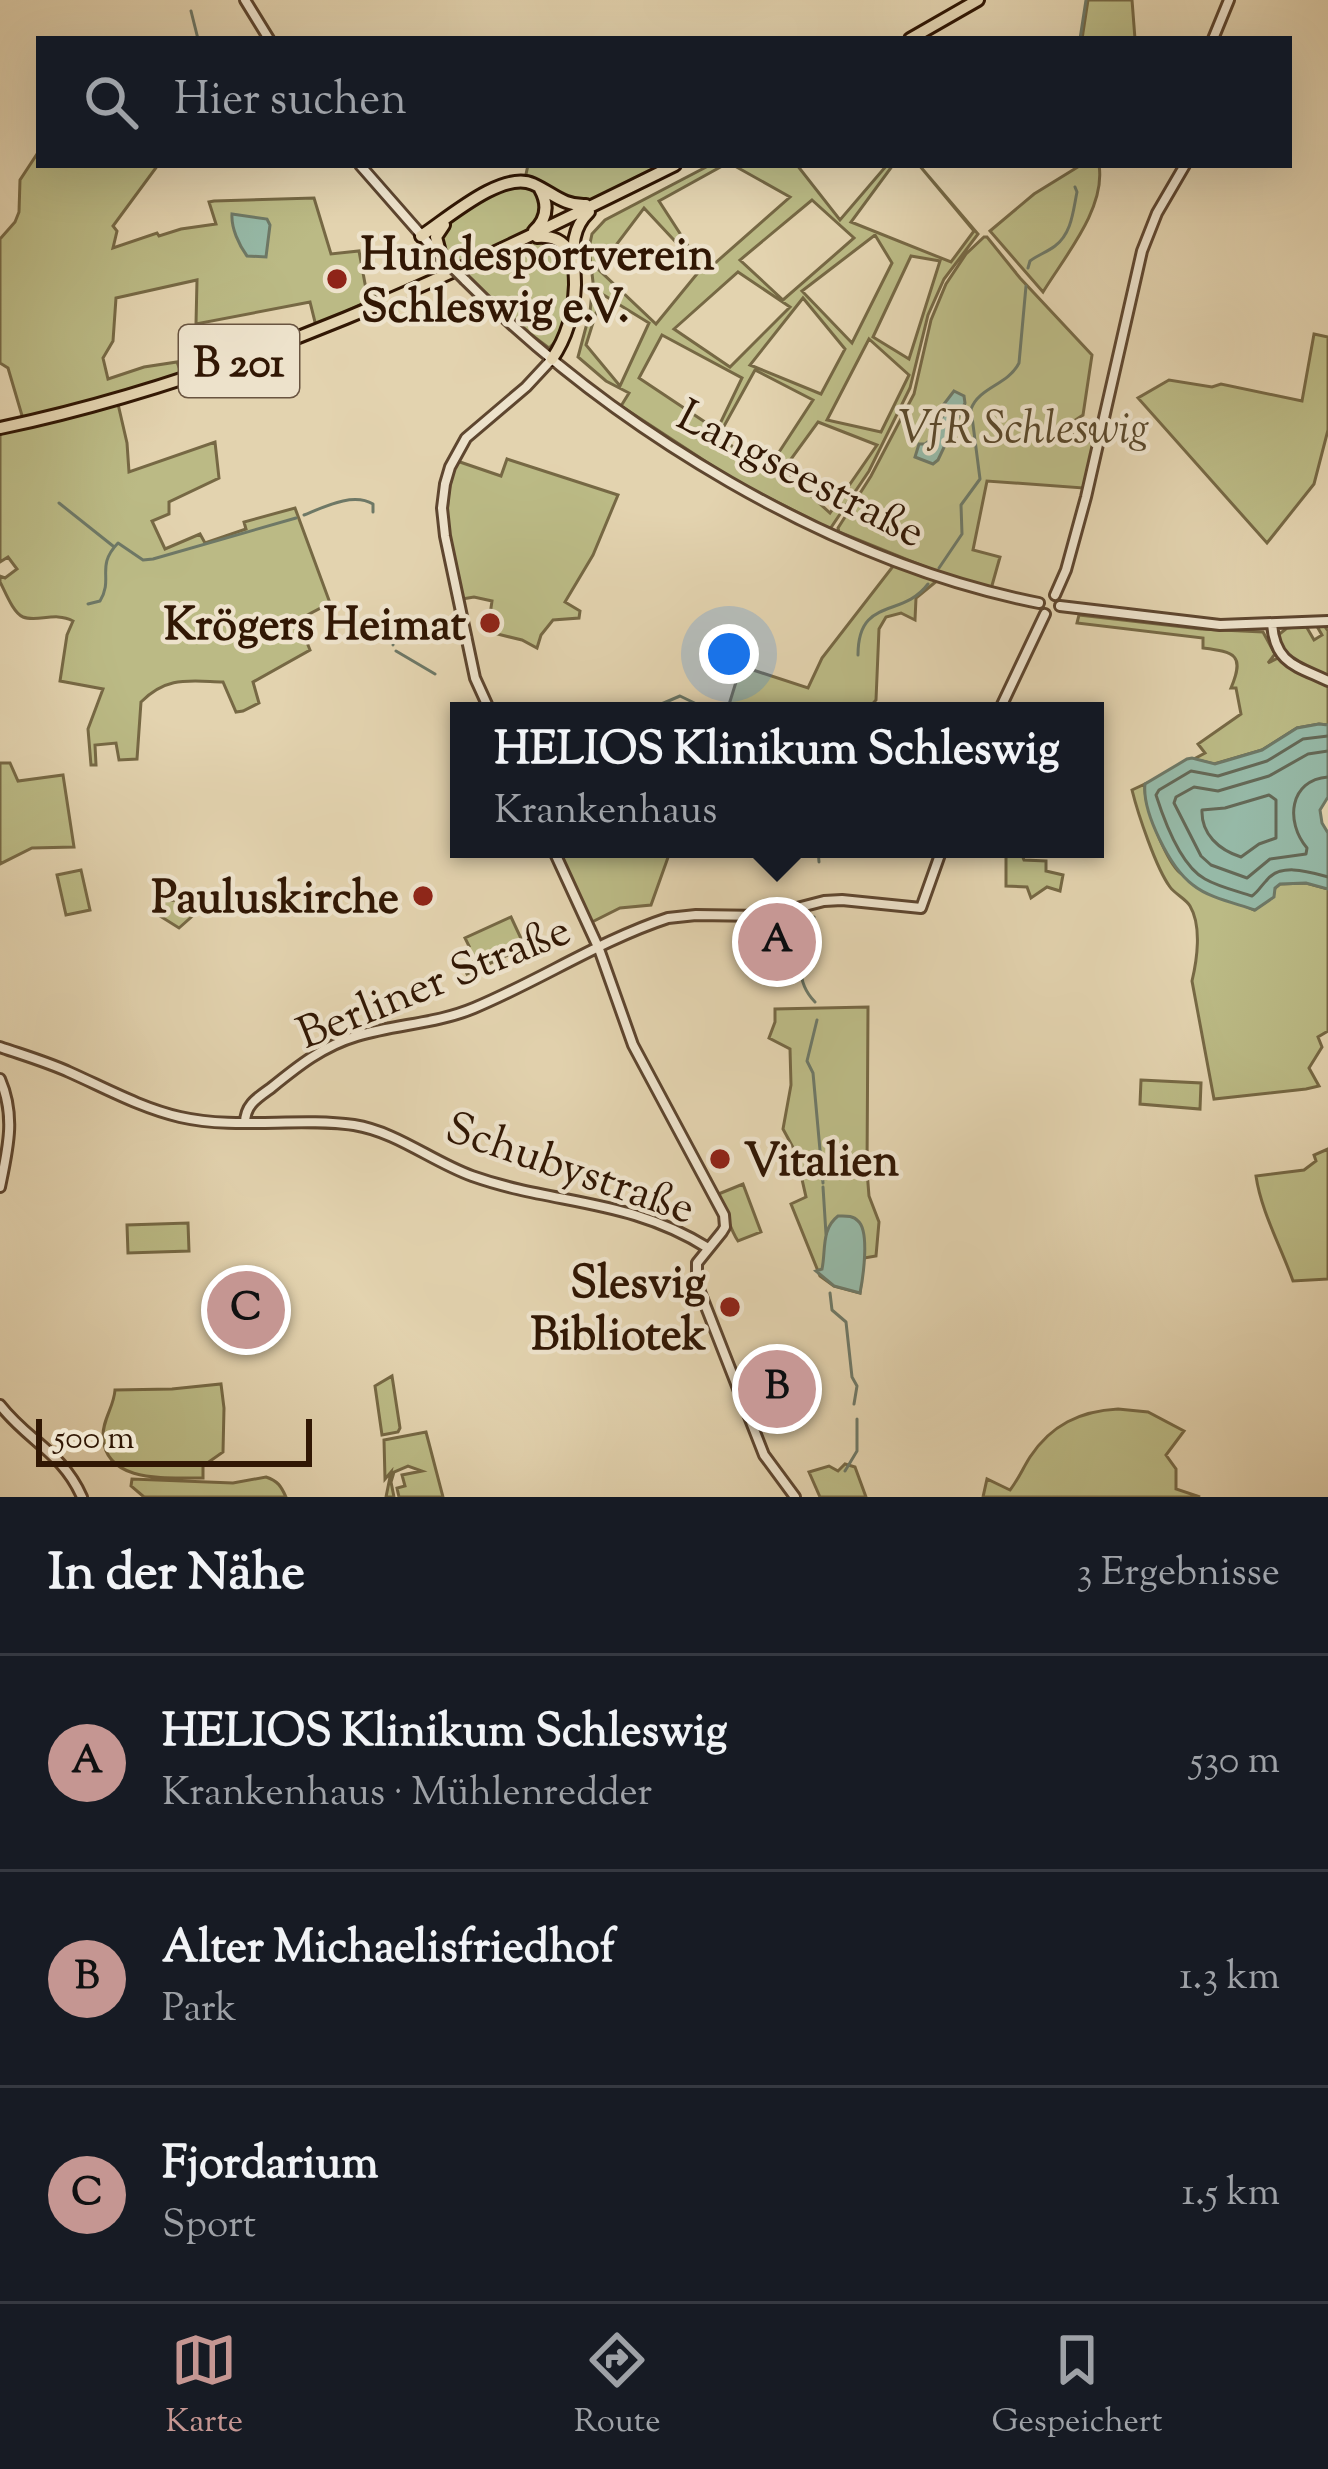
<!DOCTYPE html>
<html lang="de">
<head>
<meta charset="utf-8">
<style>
	:root { --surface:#171b24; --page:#242831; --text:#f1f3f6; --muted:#9ea1a6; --line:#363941; --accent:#c59692 }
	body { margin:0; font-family:"Sorts Mill Goudy",serif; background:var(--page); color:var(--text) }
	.scale { position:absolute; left:36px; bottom:30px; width:276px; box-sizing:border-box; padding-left:12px; border:6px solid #311704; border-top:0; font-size:33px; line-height:42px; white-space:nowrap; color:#311704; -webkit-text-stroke:9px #ede2cb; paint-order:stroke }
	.you { position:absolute; left:729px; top:654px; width:42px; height:42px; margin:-30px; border:9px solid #fff; border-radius:50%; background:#1a73e8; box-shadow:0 0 0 18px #1a73e833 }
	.badge { display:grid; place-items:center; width:78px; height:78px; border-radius:50%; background:var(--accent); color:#111; font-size:39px; font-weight:700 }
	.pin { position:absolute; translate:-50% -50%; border:6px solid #fff; box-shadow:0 3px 12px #0006 }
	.popup { position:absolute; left:450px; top:702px; width:654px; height:156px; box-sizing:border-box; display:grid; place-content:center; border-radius:0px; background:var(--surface); filter:drop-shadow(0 3px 9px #0005); font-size:39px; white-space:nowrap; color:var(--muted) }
	.popup b { font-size:45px; color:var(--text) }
	.popup::after { content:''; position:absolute; left:50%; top:100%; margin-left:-24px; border:24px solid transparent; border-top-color:var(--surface) }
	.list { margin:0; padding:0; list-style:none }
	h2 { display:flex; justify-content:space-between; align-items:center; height:156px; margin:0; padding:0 48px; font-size:51px }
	h2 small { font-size:39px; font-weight:400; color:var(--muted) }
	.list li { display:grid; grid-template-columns:78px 1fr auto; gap:36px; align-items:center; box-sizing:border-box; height:216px; padding:0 48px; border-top:3px solid var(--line) }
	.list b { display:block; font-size:45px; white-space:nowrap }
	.list p { margin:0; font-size:39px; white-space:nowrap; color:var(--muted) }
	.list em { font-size:39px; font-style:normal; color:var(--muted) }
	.icon { flex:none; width:66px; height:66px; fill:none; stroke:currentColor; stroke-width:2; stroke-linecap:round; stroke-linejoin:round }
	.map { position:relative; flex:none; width:1328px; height:1497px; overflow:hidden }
	.search { position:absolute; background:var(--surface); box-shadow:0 12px 48px #0002; left:36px; right:36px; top:36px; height:132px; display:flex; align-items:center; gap:30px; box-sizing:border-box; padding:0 42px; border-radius:0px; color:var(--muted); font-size:45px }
	.sheet { height:804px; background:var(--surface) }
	nav { display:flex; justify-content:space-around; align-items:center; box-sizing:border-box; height:168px; border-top:3px solid var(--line); background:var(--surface); font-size:33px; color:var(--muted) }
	nav a { display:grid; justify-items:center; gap:6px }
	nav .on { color:var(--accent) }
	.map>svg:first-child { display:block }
</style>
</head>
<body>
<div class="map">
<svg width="1328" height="1497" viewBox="0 0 1328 1497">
	<rect width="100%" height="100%" fill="#e3d3af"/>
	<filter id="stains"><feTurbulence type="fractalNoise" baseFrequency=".00167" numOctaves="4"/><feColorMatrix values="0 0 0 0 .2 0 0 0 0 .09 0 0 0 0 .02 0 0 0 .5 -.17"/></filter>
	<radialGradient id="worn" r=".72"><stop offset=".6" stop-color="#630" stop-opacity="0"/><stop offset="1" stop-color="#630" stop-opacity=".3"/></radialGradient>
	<path fill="#bbba85" stroke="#766844" stroke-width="3" fill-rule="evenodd" d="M1088,0H1132L1135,39H1082Z
		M39,151V165H158L113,226L117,231L113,248L157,233L159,236L181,229L216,224L209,202L214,201L314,198L331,254L359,251L366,289L378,296L316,326L310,302L196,324L197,280L116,298L113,341L103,358L108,379L144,367L177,362L182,375L109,397L23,419L8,368L0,363V239L15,222L19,212L20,180Z
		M528,165H669L583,203L525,179Z
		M710,165H724L659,201L705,272L790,197L733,165H797L840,220L887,165H893L851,222L951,262L974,231L919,165L978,234L944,279L928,315L910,388L869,471L830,529L734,480L621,406L629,393L606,381L578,357L590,312L593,282L589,248L592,234L605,220ZM812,200L854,238L783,300L740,260ZM644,208L701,269L656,324L598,269ZM875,235L892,263L852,343L802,291ZM911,256L940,261L909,359L873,337ZM738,272L790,307L730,367L674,329ZM602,294L649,323L620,386L586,345ZM803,298L845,349L821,394L750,365ZM662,335L742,378L717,430L639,378ZM869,339L909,375L881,432L827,420ZM755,370L813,400L768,469L718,437ZM818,422L877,445L830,513L783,470Z
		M1081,165H1099C1106,208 1065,256 1043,292L990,231L1034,194Z
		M523,183L541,195L544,208L534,229L457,267L443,253L440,231C461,209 493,189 523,183Z
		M984,237H987L1020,278L1092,355L1083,415L1071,423L1073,438L1095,443L1083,488L987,481L973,550L1000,557L991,589L940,573L839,532L838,528L871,476L914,394L931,320L946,284L966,254Z
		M539,238H545L568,253C573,285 575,325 549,348L521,327L461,271Z
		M1314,334L1328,337V430L1314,484L1267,543L1138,398L1169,380L1212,387L1221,384L1302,401Z
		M118,404L127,443L129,472L215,442L219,478L169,502V514L152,521L165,549L200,534L205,543L246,529L244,522L295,508L330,603L298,620L310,650L253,682L259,703L243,711L236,712L223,682C188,681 167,676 141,702L137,759L119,760L116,743L95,745L96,765H91L88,729L103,689L60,681L67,635L73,621C55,611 37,623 23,617C13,613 5,591 0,582V576L5,578L17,569L8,557L0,562V431Z
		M507,459L618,495L593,555L565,602L580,611L579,618L553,620L541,635L537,648L522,640L493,633L496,617L490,615L492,601L474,597L462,599C451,550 438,510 457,461L501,476Z
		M894,565L938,580L916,598L915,620L901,613L886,617L879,629L876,700L866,711H727L741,666L808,688L822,658Z
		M1079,615L1201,629L1263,632L1275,654L1268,663L1278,658L1328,684V725L1319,724L1297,728L1262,750L1214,764L1194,759L1205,753L1198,744L1241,714L1236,688H1231C1245,655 1235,652 1203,648V638L1077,623Z
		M1323,624L1328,631V679L1283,654L1277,636L1287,628L1306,626L1314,640L1322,635L1318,628Z
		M0,763H10L18,781L63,775L74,847L32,848L0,864Z
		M1145,784C1143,804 1165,857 1178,871C1187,881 1239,903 1254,910L1273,897L1275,888L1280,884L1306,883L1328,889V1031L1318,1037L1322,1047L1309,1068L1319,1086L1306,1089L1214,1099L1192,981C1197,960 1202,926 1190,906C1186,899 1175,894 1170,887C1156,868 1138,814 1132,790Z
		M557,849H671L651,905L620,908L590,923Z
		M1006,854L1022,855L1024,860L1046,861V871L1063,875L1060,891L1047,887L1031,898L1027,887L1006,886Z
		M81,870L90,910L66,915L57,875Z
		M196,897L207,903L179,928L152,911L162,901L193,899Z
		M511,917L525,947L467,974L465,970L471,967L463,949L469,946L465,938Z
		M868,1007L867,1171L869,1196L879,1222L876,1256L864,1258L860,1293L834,1286L820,1276L791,1204L806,1197L796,1153L783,1129L791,1085L790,1049L769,1038L775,1022V1009Z
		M1141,1080L1201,1083L1200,1109L1140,1104Z
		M1328,1149V1279L1293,1281C1281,1247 1261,1211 1256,1176L1304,1170L1316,1161L1314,1155Z
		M743,1184L761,1232L738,1241C728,1226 727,1210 716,1195Z
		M188,1223L189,1251L128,1253L127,1225Z
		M392,1376L400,1428L398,1432L382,1435L375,1386Z
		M221,1384L224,1408L223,1452L203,1466V1478C170,1477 107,1485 103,1438C102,1420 114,1407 115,1390L172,1389Z
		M1118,1409L1148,1412L1184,1431L1166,1455L1176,1469V1489L1200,1497H983L987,1479L1010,1490C1018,1480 1023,1468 1030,1457C1051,1425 1080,1411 1118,1409Z
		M426,1432L443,1497H399L397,1488L405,1486L402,1475L422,1471L408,1466L394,1472L391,1482L394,1497H386L391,1472L385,1479L384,1440Z
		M845,1464L855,1467L866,1497H820L809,1472L829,1466L838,1471Z
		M266,1477C278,1481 281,1486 286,1497H144L131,1486L132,1479L233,1483Z"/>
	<path fill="#96b9a7" stroke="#6e7866" stroke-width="3" d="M232,214L267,219L270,225L266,257L247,256C239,245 231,228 232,214Z
		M954,391L964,396L965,403L938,460L933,464L915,457L919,444H925L933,438L937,422L947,412L944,404Z
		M1319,724L1328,725V797L1320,810L1322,823L1328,833V889L1306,883L1280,884L1275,888L1274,897L1255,910C1235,903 1209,898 1193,885C1170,868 1142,812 1145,784L1187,759L1192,758L1215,764L1262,750L1297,728Z
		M838,1216C845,1216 853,1215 858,1221C870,1231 863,1278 860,1293L834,1286L816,1271L822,1269C826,1250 821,1229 838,1216Z"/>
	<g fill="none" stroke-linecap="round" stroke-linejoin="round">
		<path stroke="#646856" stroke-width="3" d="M1328,736L1303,739L1267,761L1218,776L1191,771L1159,790L1156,795C1164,820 1181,866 1205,879C1219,887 1237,891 1252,896C1258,892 1261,886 1266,881C1280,862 1310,872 1328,877
			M1328,751L1308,754L1269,776L1218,791L1194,787L1176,797L1174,803L1201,856L1211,865L1247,878L1270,859L1306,854L1307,848C1285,822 1289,780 1328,777
			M1269,795L1276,800V838L1259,844L1241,857C1219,850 1201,834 1202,810L1225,808Z"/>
		<path stroke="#6e7866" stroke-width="3" d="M191,11L198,39
			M1080,39L1086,0
			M1028,268L1030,261C1038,255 1047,252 1055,246C1072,233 1073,211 1077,192L1075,187
			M59,503L113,546
			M304,515C324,507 353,492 373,504V512
			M939,568L962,534L961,505L980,479L971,409C979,387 1008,385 1019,363L1026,286
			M88,604L100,601C114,578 95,567 118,543L143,560L153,559L296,518
			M393,645L394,623
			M396,651L435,674
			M858,655C858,596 902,619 928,584
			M645,711L680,696L711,711
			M818,849L819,862
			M814,917C805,946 789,975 815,1002
			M817,1020L807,1061L813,1073L823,1183
			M823,1187L826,1234
			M830,1293L832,1310L846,1322L852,1377L857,1386L854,1404
			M845,1471L857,1451V1419"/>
		<defs>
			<path id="tertiary" d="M245,0L269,39
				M1213,39L1229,0
				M360,165L438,254
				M465,280C613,429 831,562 1039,603
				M1055,595L1066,570L1086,497L1142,251L1157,213L1185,165
				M1060,606L1220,625L1328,621
				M1272,624C1275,664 1297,666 1328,681
				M490,711L475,678L445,536L442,508L445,484L450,467L466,438L526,387L552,359
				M999,711L1045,614
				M553,849L599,949L633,1045L724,1215L725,1227L722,1232L697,1263V1284L764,1455L795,1497
				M0,1047C23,1055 47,1062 69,1072C105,1088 141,1108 180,1117C237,1130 297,1117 354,1125C397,1132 431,1161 472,1176C554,1205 629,1198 708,1248
				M0,1079C16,1116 8,1148 0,1187
				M245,1123C245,1105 257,1098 271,1088C298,1066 323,1046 357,1036C396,1024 436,1024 474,1008C539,981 601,940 668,918L696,915L766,916L824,901L842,900L921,908L942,849
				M0,1405C28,1441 62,1452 82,1497"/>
			<path id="primary" d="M910,39L978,0
				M534,231C547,219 549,205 540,189
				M421,236C447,219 502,170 533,184C553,193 563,206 586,205
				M537,237C553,236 563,240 571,254
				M441,256L436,237L444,225
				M552,359C567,337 574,311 575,285C575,257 567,233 589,212
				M0,428C239,378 457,273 675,165"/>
		</defs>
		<use href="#tertiary" stroke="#5e462f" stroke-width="14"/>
		<use href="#primary" stroke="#311704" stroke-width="16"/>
		<use href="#tertiary" stroke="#ede2cb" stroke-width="8"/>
		<use href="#primary" stroke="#e3d3af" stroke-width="10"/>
		<defs>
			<path id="tertiary-bridge" d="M448,263L465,280"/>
		</defs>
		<use href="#tertiary-bridge" stroke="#5e462f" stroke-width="14" stroke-linecap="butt"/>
		<use href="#tertiary-bridge" stroke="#ede2cb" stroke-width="8"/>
	</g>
	<g fill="#8f2418" stroke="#ede2cb" stroke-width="4.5">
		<circle cx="337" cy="279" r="12"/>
		<circle cx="490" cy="623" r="12"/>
		<circle cx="423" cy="896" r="12"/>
		<circle cx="720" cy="1159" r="12"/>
		<circle cx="730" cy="1307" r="12"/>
	</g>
	<g text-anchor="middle" stroke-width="9" stroke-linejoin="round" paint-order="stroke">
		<rect fill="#ede2cb" stroke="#695440" stroke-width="3" x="179" y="325" width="120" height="72" rx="9"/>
		<g font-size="42" font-weight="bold" fill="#311704">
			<text x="239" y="376">B 201</text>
		</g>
		<g font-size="45" font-weight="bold" fill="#311704" stroke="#ede2cb" text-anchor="end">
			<text x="361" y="269" text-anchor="start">Hundesportverein<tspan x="361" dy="52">Schleswig e.V.</tspan></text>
			<text x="466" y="639">Krögers Heimat</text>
			<text x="399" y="912">Pauluskirche</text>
			<text x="744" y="1175" text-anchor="start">Vitalien</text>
			<text x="706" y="1297">Slesvig<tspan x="706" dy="52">Bibliotek</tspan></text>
		</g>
		<g font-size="45" font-style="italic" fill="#5a482b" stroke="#ede2cb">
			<text x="1024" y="442">VfR Schleswig</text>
		</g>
		<g font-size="45" fill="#311704" stroke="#ede2cb">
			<text transform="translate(802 472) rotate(27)" y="16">Langseestraße</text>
			<text transform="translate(433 980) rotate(-22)" y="16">Berliner Straße</text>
			<text transform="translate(571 1166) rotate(19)" y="16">Schubystraße</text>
		</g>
	</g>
	<rect width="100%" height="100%" filter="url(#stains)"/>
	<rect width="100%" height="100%" fill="url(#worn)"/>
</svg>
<div class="scale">500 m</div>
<div class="you"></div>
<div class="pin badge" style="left:777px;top:942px">A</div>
<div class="popup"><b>HELIOS Klinikum Schleswig</b>Krankenhaus</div>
<div class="pin badge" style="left:777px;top:1389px">B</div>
<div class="pin badge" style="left:246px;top:1310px">C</div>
<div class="search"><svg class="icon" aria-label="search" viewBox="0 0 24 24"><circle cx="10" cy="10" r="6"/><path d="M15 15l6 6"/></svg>Hier suchen</div>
</div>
<section class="sheet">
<h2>In der Nähe<small>3 Ergebnisse</small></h2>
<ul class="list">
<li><span class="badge">A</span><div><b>HELIOS Klinikum Schleswig</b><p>Krankenhaus · Mühlenredder</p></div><em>530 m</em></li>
<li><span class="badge">B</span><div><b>Alter Michaelisfriedhof</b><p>Park</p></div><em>1.3 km</em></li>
<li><span class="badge">C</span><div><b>Fjordarium</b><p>Sport</p></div><em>1.5 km</em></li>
</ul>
</section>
<nav>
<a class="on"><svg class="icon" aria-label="map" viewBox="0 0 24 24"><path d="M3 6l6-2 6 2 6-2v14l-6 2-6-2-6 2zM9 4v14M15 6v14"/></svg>Karte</a>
<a><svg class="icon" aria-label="directions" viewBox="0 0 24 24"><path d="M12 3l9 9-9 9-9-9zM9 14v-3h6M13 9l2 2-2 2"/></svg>Route</a>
<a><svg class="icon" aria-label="saved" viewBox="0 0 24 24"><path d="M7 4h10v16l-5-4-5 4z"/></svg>Gespeichert</a>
</nav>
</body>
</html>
